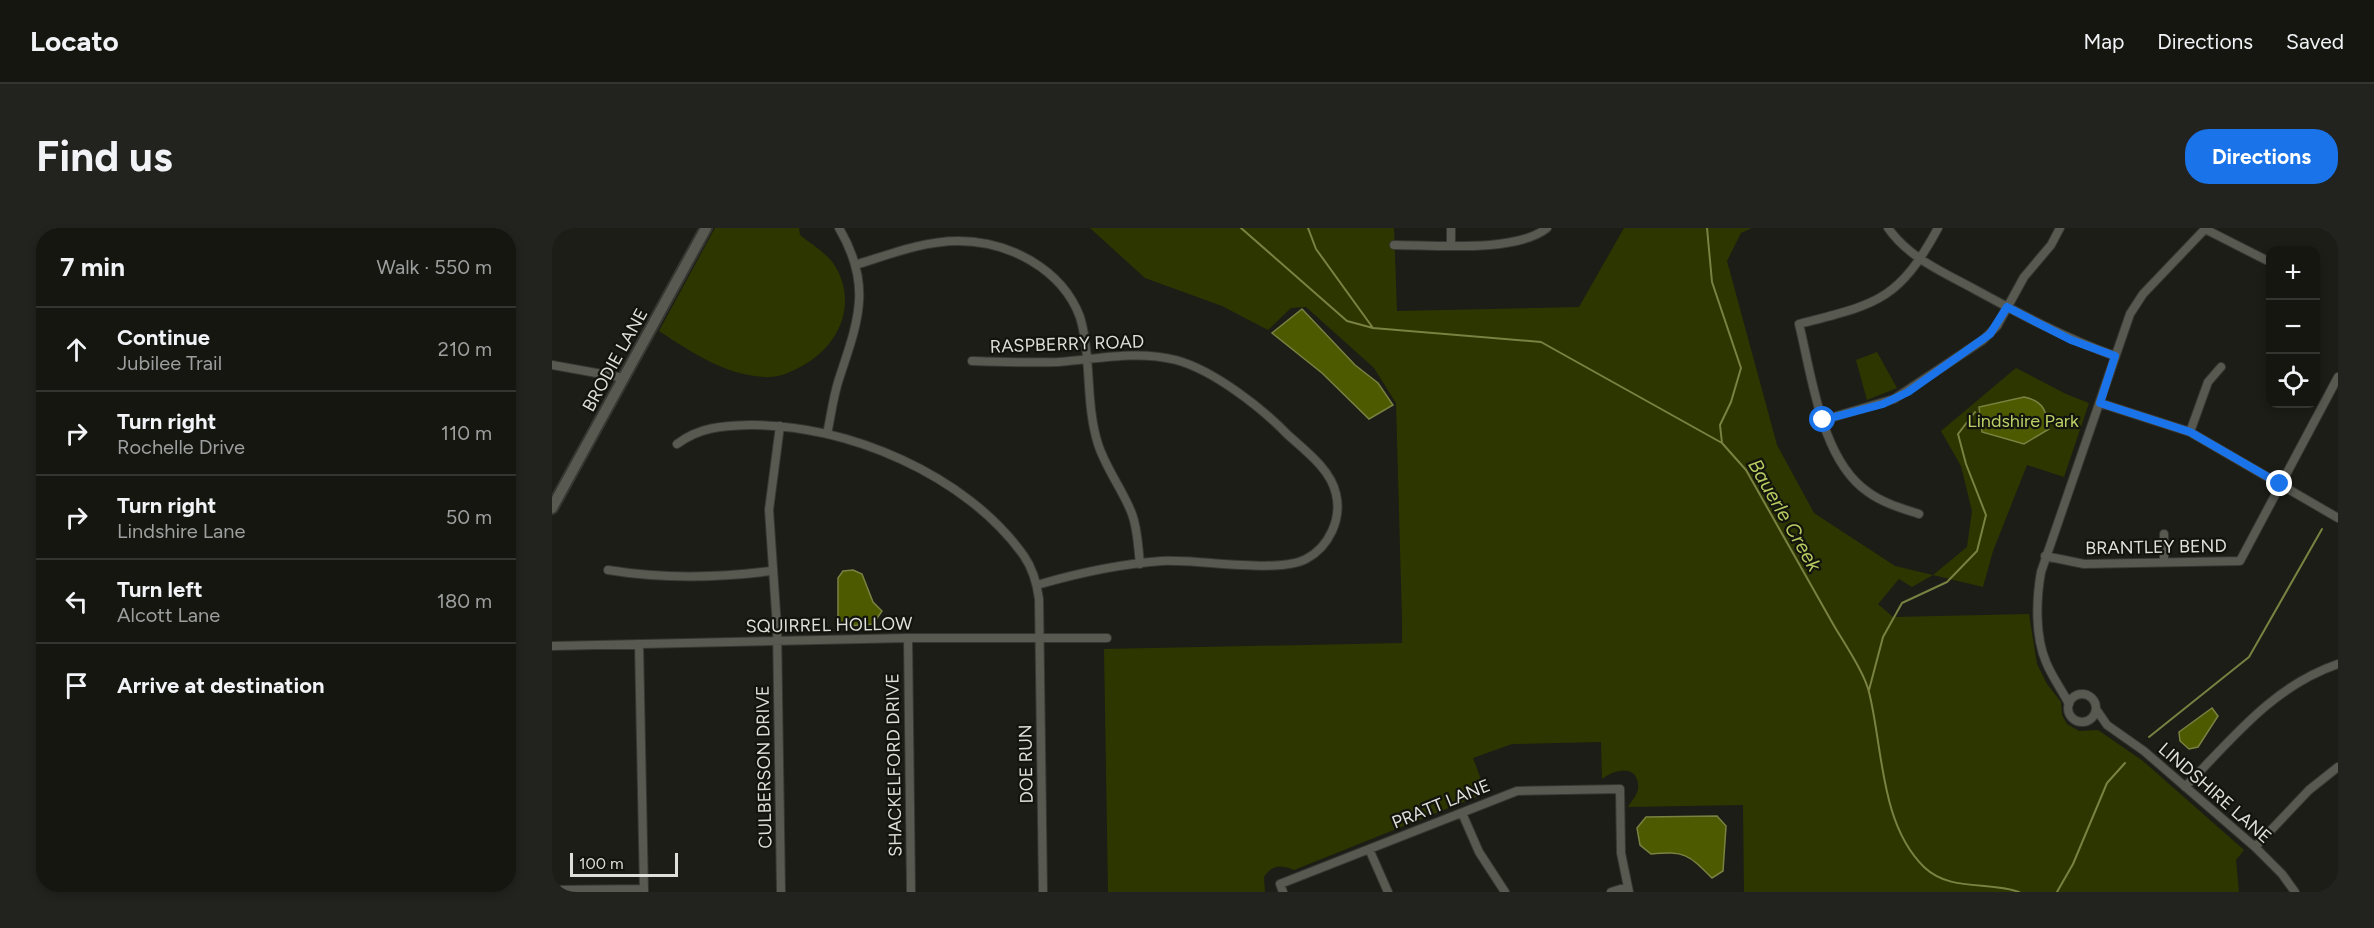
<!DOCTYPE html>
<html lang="en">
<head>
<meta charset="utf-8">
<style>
	:root { --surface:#151610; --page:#22231e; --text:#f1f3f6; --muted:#9d9f9f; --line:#343530; --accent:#1a73e8 }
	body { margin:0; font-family:Figtree,sans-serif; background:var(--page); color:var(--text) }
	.controls { position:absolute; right:18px; top:18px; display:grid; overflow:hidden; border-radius:12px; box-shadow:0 3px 9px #0003 }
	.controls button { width:54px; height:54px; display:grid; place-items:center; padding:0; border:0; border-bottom:2px solid var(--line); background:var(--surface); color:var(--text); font:30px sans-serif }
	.scale { position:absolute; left:18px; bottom:15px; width:108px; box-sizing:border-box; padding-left:6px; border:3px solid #dedfda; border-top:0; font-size:16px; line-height:21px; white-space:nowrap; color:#dedfda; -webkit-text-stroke:4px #13140d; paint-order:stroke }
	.stop { position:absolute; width:18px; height:18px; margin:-14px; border:4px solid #1a73e8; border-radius:50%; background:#fff }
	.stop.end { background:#1a73e8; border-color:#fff; box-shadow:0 2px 6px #0008 }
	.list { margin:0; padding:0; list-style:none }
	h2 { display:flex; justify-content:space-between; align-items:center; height:78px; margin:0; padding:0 24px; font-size:26px }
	h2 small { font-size:20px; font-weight:400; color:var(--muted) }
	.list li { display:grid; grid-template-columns:39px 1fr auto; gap:18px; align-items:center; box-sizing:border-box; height:84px; padding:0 24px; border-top:2px solid var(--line) }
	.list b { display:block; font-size:22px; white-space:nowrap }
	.list p { margin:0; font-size:20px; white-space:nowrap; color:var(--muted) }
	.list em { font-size:20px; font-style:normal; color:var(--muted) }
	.icon { flex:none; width:33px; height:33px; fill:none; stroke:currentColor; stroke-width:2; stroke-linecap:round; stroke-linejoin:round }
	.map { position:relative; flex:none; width:1786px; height:664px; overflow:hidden; border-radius:24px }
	header { display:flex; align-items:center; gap:36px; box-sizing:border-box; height:84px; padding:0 30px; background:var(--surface); border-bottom:2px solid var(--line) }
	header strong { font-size:28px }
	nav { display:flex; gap:33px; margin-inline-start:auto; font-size:21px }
	.intro { display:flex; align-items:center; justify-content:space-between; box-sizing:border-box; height:144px; padding:0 36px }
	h1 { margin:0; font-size:42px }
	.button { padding:15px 27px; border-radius:24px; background:var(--accent); color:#fff; font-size:21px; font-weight:700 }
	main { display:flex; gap:36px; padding:0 36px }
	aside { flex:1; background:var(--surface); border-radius:24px; box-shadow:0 3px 9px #0003 }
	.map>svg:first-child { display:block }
</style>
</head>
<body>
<header>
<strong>Locato</strong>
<nav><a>Map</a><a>Directions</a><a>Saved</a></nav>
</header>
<div class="intro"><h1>Find us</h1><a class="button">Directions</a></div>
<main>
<aside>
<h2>7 min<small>Walk · 550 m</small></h2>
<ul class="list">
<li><svg class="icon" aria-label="ahead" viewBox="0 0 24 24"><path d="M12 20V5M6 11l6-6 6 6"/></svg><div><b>Continue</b><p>Jubilee Trail</p></div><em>210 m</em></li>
<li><svg class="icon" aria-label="right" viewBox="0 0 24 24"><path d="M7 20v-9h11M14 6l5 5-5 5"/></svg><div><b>Turn right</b><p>Rochelle Drive</p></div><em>110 m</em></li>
<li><svg class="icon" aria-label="right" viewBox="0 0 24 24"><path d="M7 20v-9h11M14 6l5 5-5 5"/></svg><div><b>Turn right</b><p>Lindshire Lane</p></div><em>50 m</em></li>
<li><svg class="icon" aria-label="left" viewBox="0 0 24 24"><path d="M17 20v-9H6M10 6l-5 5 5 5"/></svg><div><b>Turn left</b><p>Alcott Lane</p></div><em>180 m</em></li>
<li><svg class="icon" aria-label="arrive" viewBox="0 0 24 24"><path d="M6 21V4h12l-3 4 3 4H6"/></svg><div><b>Arrive at destination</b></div></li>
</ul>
</aside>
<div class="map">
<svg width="1786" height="664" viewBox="0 0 1786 664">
	<rect width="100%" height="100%" fill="#1c1d16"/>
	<path fill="#2e3600" d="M163,0H247L248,7C259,16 276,26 283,38C306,76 287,118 250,138C239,144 229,149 216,149C176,149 139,124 107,103Z
		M538,0H842L845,83L1027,79L1072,0H1200L1189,5L1175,33L1225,217L1262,285L1343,338L1381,347L1415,319L1420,283L1409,238L1389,203L1464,140L1514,166L1537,175L1512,249L1475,237L1441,323L1431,359L1381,347L1360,359L1347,351L1326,376L1341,389L1477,386L1485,436L1495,456L1509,474L1510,487L1515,496L1527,503L1546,502L1591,533L1692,622L1684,632L1687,664H1192L1191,577L1076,579C1079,573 1085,568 1086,561C1088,536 1063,540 1050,551L1049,514L960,516L921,530L934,565L742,642C730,637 720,636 712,649L713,664H556L552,421L850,415V392L844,175L822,140L754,79L739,80L716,102L670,78L593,50Z
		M1325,124L1345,160L1315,172L1304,132Z"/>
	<path fill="#4e5a00" stroke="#798241" stroke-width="1.5" d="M750,81L803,137L826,155L841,177L817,191L770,145L720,105Z
		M1472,169C1492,173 1494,183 1497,201L1472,216L1430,204L1427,179Z
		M301,342L310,346L321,374L330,383L321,396L295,398L286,392V350L291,343Z
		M1660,480L1666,488L1646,519L1637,521L1628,513L1627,504Z
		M1165,588L1174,598L1171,643L1160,650C1136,626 1133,623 1099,626L1088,617L1085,600L1094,589Z"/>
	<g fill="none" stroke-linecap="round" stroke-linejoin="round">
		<path stroke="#798241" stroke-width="2" d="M689,0L795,93L821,100
			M756,0L764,21L821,100L989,114L1170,215L1194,242C1223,293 1252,345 1281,396C1292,415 1312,444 1317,464C1331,520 1328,596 1372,639C1398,664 1436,653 1467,664
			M1155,0L1160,54L1189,140L1179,174L1168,197L1170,215
			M1317,462L1331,409L1350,375L1395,354L1425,323L1434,287L1414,236L1406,206L1423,184
			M1597,509L1697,429L1770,301
			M1505,664L1521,636L1555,555L1573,535"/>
		<defs>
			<path id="street" d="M899,0V17
				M1336,0C1357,30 1391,44 1422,61C1468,86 1513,110 1563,128
				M1653,1L1714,32
				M842,17C883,17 964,25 995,0
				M303,37C336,27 371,13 406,13C457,13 510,41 528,89C540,130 533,175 546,216C554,241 571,262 580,286C586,302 586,319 588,336
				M420,133C449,134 477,135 506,134C546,131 585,122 624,132C661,142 709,179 736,207C754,223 779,242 784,266C790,291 777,319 754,331C726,346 646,331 610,333C567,336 526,345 485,357
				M0,137L72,150
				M1548,175L1638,204L1786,290
				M1271,192L1342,171L1431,112L1445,98L1472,49L1499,17L1508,0
				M228,198L217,282L225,399L229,664
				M1638,204L1656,154L1669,139
				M275,206C279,188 281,169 287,151C306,93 321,58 287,0
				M125,216C148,199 169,198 198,197C295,196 415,247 472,328C481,341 485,356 487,371L491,664
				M1367,286C1349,280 1331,275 1316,264C1269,232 1260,148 1247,96C1324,76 1346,74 1386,0
				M1493,328L1532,336L1688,333L1786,149
				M1612,334V306
				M56,342C111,351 164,350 219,343
				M356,410L359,664
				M87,416L92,664
				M0,418L356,410H555
				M1516 480a14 14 0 1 1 28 0a14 14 0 1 1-28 0Z
				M1517,476C1510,462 1500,449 1494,434C1483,408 1484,372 1489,344L1578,86L1591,66L1654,0
				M1544,481L1555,497L1592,523L1703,619L1730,646L1743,664
				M1633,559C1680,511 1721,458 1786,436
				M910,585L927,624L953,664
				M1703,619L1757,562L1786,539
				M817,621L836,664
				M0,662L92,661
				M731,664L728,656L965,563L1068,561L1069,625L1077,664
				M1059,664L1075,659"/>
			<path id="secondary" d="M0,280L154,0"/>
		</defs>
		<use href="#street" stroke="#363732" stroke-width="10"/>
		<use href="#secondary" stroke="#363732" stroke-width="14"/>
		<use href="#street" stroke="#585a51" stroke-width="8"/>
		<use href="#secondary" stroke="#585a51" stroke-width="10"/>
	</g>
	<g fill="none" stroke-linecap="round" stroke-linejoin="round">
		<path stroke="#1a73e8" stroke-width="8" d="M1271,192L1331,176L1356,164L1438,106L1455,79L1519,112L1563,128L1548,175L1638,204L1728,256"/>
	</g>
	<g text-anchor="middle" stroke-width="4.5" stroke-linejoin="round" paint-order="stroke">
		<g font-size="18" fill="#dedfda" stroke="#13140d">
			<text transform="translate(515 116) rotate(-2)" y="6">RASPBERRY ROAD</text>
			<text transform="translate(63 132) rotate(-61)" y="6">BRODIE LANE</text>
			<text transform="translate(1604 319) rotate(-1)" y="6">BRANTLEY BEND</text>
			<text transform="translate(277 397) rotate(-1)" y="6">SQUIRREL HOLLOW</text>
			<text transform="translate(474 536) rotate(-91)" y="6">DOE RUN</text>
			<text transform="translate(342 537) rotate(-91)" y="6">SHACKELFORD DRIVE</text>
			<text transform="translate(212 539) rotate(-91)" y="6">CULBERSON DRIVE</text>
			<text transform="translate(1663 565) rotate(41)" y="6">LINDSHIRE LANE</text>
			<text transform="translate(889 576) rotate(-22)" y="6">PRATT LANE</text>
		</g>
		<g font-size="18" fill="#bcd066" stroke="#13140d">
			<text x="1471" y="199">Lindshire Park</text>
		</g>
		<g font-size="20" font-style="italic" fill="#b6ca5f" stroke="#13140d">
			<text transform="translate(1233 287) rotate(60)" y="7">Bauerle Creek</text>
		</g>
	</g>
</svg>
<div class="controls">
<button>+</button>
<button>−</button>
<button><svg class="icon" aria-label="locate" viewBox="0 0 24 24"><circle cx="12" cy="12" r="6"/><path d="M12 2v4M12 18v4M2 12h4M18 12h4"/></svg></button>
</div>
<div class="scale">100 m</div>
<div class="stop" style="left:1271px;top:192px"></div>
<div class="stop end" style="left:1728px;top:256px"></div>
</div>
</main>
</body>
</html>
